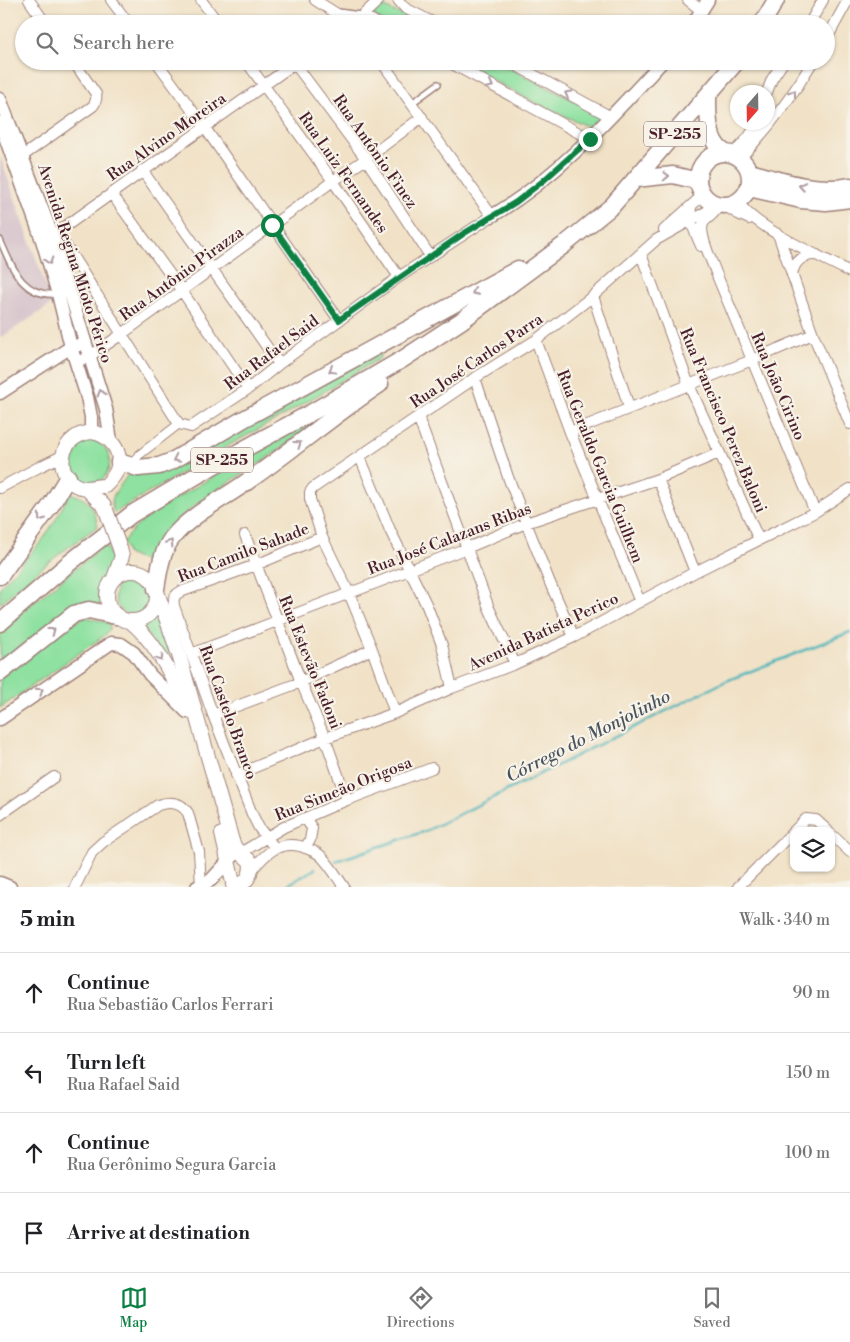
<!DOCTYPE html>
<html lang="en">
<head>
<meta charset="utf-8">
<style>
	:root { --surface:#fff; --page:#f2f2f2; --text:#202124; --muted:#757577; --line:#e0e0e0; --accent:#0b8043 }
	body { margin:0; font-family:"Libre Bodoni",serif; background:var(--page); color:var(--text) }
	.controls { position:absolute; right:15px; bottom:15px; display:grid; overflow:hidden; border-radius:10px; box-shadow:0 1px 4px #0004 }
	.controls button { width:45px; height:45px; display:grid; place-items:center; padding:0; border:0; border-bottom:1px solid var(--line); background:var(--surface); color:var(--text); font:25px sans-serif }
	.compass { position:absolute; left:730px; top:85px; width:45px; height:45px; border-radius:50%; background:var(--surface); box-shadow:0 1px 4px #0004; rotate:200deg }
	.stop { position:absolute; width:15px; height:15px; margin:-11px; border:4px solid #0b8043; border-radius:50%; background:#fff }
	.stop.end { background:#0b8043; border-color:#fff; box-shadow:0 1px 5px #0008 }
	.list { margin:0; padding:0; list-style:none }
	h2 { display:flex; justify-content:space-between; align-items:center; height:65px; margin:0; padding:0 20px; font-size:21px }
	h2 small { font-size:16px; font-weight:400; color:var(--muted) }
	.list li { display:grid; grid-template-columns:32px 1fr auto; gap:15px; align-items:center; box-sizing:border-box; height:80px; padding:0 20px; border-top:1px solid var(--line) }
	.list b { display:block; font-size:19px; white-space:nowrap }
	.list p { margin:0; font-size:16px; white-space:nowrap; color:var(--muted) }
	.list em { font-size:16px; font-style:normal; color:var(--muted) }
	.icon { flex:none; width:28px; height:28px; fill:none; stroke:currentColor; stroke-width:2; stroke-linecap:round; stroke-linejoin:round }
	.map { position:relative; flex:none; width:850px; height:887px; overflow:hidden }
	.search { position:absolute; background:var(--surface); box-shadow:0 1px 4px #0004; left:15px; right:15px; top:15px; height:55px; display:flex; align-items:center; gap:12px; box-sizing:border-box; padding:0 18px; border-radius:28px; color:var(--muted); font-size:19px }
	.sheet { height:385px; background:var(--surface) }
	nav { display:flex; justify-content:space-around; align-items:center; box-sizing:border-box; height:70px; border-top:1px solid var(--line); background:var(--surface); font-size:14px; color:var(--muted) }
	nav a { display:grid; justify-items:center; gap:2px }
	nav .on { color:var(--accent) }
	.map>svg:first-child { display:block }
</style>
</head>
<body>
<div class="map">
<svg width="850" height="887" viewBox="0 0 850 887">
	<rect width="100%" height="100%" fill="#f7f3e8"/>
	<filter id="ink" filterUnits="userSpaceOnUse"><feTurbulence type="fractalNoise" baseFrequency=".02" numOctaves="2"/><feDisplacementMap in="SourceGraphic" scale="10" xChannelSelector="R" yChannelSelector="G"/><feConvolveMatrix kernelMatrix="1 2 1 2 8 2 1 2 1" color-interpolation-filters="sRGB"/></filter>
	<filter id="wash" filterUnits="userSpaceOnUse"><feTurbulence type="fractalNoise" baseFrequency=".0096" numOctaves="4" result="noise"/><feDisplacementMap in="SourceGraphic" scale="20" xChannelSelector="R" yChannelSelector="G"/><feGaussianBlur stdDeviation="1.12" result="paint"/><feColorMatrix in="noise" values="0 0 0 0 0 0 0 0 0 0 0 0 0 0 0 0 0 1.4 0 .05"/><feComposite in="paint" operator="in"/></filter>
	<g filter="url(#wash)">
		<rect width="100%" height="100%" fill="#f1e2c7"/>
		<path fill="#d2bdc7" d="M0,156L52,304L0,338Z"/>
		<path fill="#8fe1a1" stroke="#6c8066" d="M385,7L420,24H386L376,18L373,11L377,8Z
			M457,61H495L589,108L599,115V122L589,127L534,102Z
			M380,352V358L281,417L231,444L114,513C107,495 119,490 128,474L138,475L202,452Z
			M331,409C312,424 293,440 273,454C240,477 202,495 173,525C164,535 158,549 153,561L141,560L127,554L123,542C138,519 176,499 199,485C242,459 287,435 331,409Z
			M86,439C109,440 117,464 102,480C97,481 91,483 86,482C64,477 67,447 86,439Z
			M70,493C91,500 93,506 98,526C64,550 30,575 0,604V587L42,541L56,519Z
			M106,544L113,564C108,578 99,589 103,605L82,603L66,610L0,663V631L23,611Z
			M115 596a19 19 0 1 1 38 0a19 19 0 1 1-38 0Z
			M159,612L173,671L142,627L150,623Z
			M86,617L109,623L110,629L104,636L0,708V678L67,626Z"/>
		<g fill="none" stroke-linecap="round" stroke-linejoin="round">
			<path stroke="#44b4bb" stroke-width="2.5" d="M336,861L426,831L726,681L850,632
				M284,887L315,869"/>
		</g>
	</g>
	<g filter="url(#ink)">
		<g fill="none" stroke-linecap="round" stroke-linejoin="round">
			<defs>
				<path id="service" d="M339,12L360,15
					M412,103L438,84
					M0,240C12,267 22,298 58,294"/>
				<path id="pedestrian" d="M130,466L139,455L179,424"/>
				<path id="minor" d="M29,0L46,24
					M111,0L129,24
					M201,0L219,24
					M315,0L353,24
					M398,0L405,8L436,24
					M688,0L702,11
					M363,15L379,24
					M349,24L363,15L379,0
					M809,24L823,0
					M826,40L848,0
					M156,61L205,128L339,320
					M246,61L333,181L399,277
					M447,61L590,139
					M508,61L611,117
					M295,64L366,159L430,256
					M767,92L772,79L784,61
					M732,154C743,145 752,136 757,122
					M740,158C769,128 792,97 813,61
					M17,160L93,106C96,102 97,99 96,94L73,61
					M142,170L279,364
					M111,193L182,291L248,389
					M738,202C756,229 820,256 850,272
					M725,206L738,214L749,219
					M691,207L690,220L701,246
					M716,210C713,215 707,218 704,222C697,232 712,261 716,273L815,512
					M664,230L703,195
					M57,232L179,424L191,427L248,389L279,364L399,277L492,216L381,61
					M778,234L813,334L850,424
					M52,236L298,61
					M641,254L689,385L759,540
					M792,275C794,261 804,254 817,255
					M593,296L629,407
					M536,340L570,432L640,602
					M77,362L90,356L122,334L333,181L366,159L422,117
					M475,378L508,477L550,583L574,637
					M418,417L489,608L515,664
					M570,432L752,360L813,334
					M360,457L390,530L427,606L442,645L452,688
					M658,479L695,572
					M0,488L39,467L62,456
					M245,535L301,682L325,738L347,800
					M191,654L467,548L526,523L658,479L719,453
					M395,713L372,649L349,593L322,537L310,499V492L313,488L475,378L536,340L593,296L656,240L718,205
					M213,715L301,682L372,649
					M236,775L325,738L395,713L452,688L515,664L574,637L695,572L815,512L850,489
					M0,815L54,777
					M305,818L312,828L310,840L305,848
					M831,834L850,852
					M275,848L259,828L252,814L213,715L174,606C173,599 174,595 180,592L256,565L322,537
					M242,852L284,827L347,800L432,768
					M252,870C265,854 278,841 300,846C306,848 316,851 321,856C330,865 337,877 344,887
					M75,887L92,852L103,842L158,805C170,801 181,802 188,813L199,852L201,885
					M738,887L806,819L816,820L828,831"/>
				<path id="tertiary" d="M693,24L708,0
					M0,99L52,235L106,409L111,441
					M0,123L42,240L58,294L71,347L87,397L91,417V432
					M492,216C559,176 610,118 663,61
					M0,393L71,347L79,345
					M0,719L111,643L121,644L134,653L150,675L187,712
					M0,883L10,887
					M197,887L211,880L234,855"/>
				<path id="secondary" d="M91,432C109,434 124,451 117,470C115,476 110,481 105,486C99,486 91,488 85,488C54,484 54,436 91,432Z
					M86,488L104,506
					M107 596a25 25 0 1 1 50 0a25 25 0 1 1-50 0Z
					M114,578L122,556L120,549
					M156,589L179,655L232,841L235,848L250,861C253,872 247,887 233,885
					M130,621C155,641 174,678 186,708
					M222,834L234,887"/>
				<path id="primary" d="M698 179a26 26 0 1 1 52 0a26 26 0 1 1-52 0Z
					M750,172C783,181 815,193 850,186
					M749,188L801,200L826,202L850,199"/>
				<path id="trunk" d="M762,24L776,0
					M708,97C708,114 707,142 724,152
					M635,179L673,175L698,181
					M119,462L138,468L159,466L172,461L242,420L518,269
					M0,576L51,505L68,477
					M156,589C159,571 161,553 172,538C190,515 225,498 248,481C293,450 335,414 380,384
					M0,623L68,564L132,514L211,467L314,411L403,359L461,321L564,245L612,206L737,61
					M0,673L74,614L89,610L116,616"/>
			</defs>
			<use href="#service" stroke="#9e8079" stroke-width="8"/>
			<use href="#pedestrian" stroke="#9e8079" stroke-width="10"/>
			<use href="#minor" stroke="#9e8079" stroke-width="12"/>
			<use href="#tertiary" stroke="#9e8079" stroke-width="15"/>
			<use href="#secondary" stroke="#9e8079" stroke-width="16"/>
			<use href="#primary" stroke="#9e8079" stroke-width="19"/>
			<use href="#trunk" stroke="#9e8079" stroke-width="19"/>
			<use href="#service" stroke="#fff" stroke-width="5"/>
			<use href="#pedestrian" stroke="#fff" stroke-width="8"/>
			<use href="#minor" stroke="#fff" stroke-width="10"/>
			<use href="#tertiary" stroke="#fff" stroke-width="12"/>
			<use href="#secondary" stroke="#fff" stroke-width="14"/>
			<use href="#primary" stroke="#fff" stroke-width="16"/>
			<use href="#trunk" stroke="#fff" stroke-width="16"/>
			<defs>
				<path id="secondary-bridge" d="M106,510L120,549"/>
			</defs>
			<use href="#secondary-bridge" stroke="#9e8079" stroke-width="16" stroke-linecap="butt"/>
			<use href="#secondary-bridge" stroke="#fff" stroke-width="14"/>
		</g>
		<defs><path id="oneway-chevron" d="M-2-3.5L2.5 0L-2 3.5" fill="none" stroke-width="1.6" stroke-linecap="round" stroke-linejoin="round" transform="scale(1.25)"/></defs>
		<g stroke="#ae9aa0">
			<use href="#oneway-chevron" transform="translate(490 85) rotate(29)"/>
			<use href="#oneway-chevron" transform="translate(793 93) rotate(-54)"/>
			<use href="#oneway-chevron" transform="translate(568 94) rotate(-152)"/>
			<use href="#oneway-chevron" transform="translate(666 176) rotate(-2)"/>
			<use href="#oneway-chevron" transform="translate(802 186) rotate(-170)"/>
			<use href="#oneway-chevron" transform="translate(49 261) rotate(73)"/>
			<use href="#oneway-chevron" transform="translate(475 292) rotate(152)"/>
			<use href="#oneway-chevron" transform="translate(332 370) rotate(151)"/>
			<use href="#oneway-chevron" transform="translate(101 393) rotate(-107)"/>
			<use href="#oneway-chevron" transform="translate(298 444) rotate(-36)"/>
			<use href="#oneway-chevron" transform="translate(176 459) rotate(154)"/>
			<use href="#oneway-chevron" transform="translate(41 518) rotate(125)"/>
			<use href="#oneway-chevron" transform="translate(170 543) rotate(-58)"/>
			<use href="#oneway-chevron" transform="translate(52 631) rotate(-37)"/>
			<use href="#oneway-chevron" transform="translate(160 658) rotate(59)"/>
			<use href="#oneway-chevron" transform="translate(40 691) rotate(-35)"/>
		</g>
	</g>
	<g fill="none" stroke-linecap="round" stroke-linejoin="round" filter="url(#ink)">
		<path stroke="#0b8043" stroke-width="6" d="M272,225L339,320L463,234L516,202L543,181L590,139"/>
	</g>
	<g text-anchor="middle" stroke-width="4.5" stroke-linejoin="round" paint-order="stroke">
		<g fill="#f7f3e8" stroke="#7e5f64" stroke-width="1">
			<rect x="644" y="121.5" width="62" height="25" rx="4"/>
			<rect x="191" y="447.5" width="62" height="25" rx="4"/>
		</g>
		<g font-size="15" font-weight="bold" fill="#4a1f2b">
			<text x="675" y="139">SP-255</text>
			<text x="222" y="465">SP-255</text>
		</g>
		<g font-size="16" fill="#4a1f2b" stroke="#f7f3e8">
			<text transform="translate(166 136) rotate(-35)" y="6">Rua Alvino Moreira</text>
			<text transform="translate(376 151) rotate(55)" y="6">Rua Antônio Finez</text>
			<text transform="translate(344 172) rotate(55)" y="6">Rua Luiz Fernandes</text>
			<text transform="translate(76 263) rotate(72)" y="6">Avenida Regina Mioto Périco</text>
			<text transform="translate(181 273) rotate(-36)" y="6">Rua Antônio Pirazza</text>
			<text transform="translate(271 352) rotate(-37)" y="6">Rua Rafael Said</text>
			<text transform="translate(476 360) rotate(-34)" y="6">Rua José Carlos Parra</text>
			<text transform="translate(779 386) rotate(67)" y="6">Rua João Cirino</text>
			<text transform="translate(724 420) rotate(67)" y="6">Rua Francisco Perez Baloni</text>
			<text transform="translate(601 466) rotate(68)" y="6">Rua Geraldo Garcia Guilhem</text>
			<text transform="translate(449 538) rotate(-21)" y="6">Rua José Calazans Ribas</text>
			<text transform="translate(243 552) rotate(-21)" y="6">Rua Camilo Sahade</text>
			<text transform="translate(543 631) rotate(-25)" y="6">Avenida Batista Perico</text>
			<text transform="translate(311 662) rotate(68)" y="6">Rua Estevão Fadoni</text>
			<text transform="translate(229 712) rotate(70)" y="6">Rua Castelo Branco</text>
			<text transform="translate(343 788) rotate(-22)" y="6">Rua Simeão Origosa</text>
		</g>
		<g font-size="18" font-style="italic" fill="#48535d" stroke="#f7f3e8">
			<text transform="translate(588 736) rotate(-27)" y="6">Córrego do Monjolinho</text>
		</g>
	</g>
</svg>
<div class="controls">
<button><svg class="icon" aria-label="layers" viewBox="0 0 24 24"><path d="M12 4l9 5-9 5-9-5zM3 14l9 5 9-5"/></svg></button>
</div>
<svg class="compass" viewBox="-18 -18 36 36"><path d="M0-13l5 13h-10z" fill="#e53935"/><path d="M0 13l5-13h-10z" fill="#757577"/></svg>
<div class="stop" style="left:272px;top:225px"></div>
<div class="stop end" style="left:590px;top:139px"></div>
<div class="search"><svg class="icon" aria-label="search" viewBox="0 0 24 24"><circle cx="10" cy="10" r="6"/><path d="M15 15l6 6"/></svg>Search here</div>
</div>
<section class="sheet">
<h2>5 min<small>Walk · 340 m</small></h2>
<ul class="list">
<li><svg class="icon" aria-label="ahead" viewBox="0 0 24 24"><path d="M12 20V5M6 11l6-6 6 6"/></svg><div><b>Continue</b><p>Rua Sebastião Carlos Ferrari</p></div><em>90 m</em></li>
<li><svg class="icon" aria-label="left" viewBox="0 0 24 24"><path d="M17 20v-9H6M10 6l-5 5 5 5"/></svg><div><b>Turn left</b><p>Rua Rafael Said</p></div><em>150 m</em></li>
<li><svg class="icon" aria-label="ahead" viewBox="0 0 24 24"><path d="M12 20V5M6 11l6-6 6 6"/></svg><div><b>Continue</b><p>Rua Gerônimo Segura Garcia</p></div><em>100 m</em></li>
<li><svg class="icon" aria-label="arrive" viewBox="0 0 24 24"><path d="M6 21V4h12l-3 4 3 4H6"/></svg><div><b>Arrive at destination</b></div></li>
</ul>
</section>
<nav>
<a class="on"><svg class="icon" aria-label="map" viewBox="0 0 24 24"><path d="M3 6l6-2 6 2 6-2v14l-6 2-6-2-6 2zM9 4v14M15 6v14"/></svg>Map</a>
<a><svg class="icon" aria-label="directions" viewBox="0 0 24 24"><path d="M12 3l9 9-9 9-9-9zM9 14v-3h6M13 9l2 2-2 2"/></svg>Directions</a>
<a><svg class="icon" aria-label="saved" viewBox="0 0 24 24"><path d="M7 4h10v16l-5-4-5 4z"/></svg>Saved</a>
</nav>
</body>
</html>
